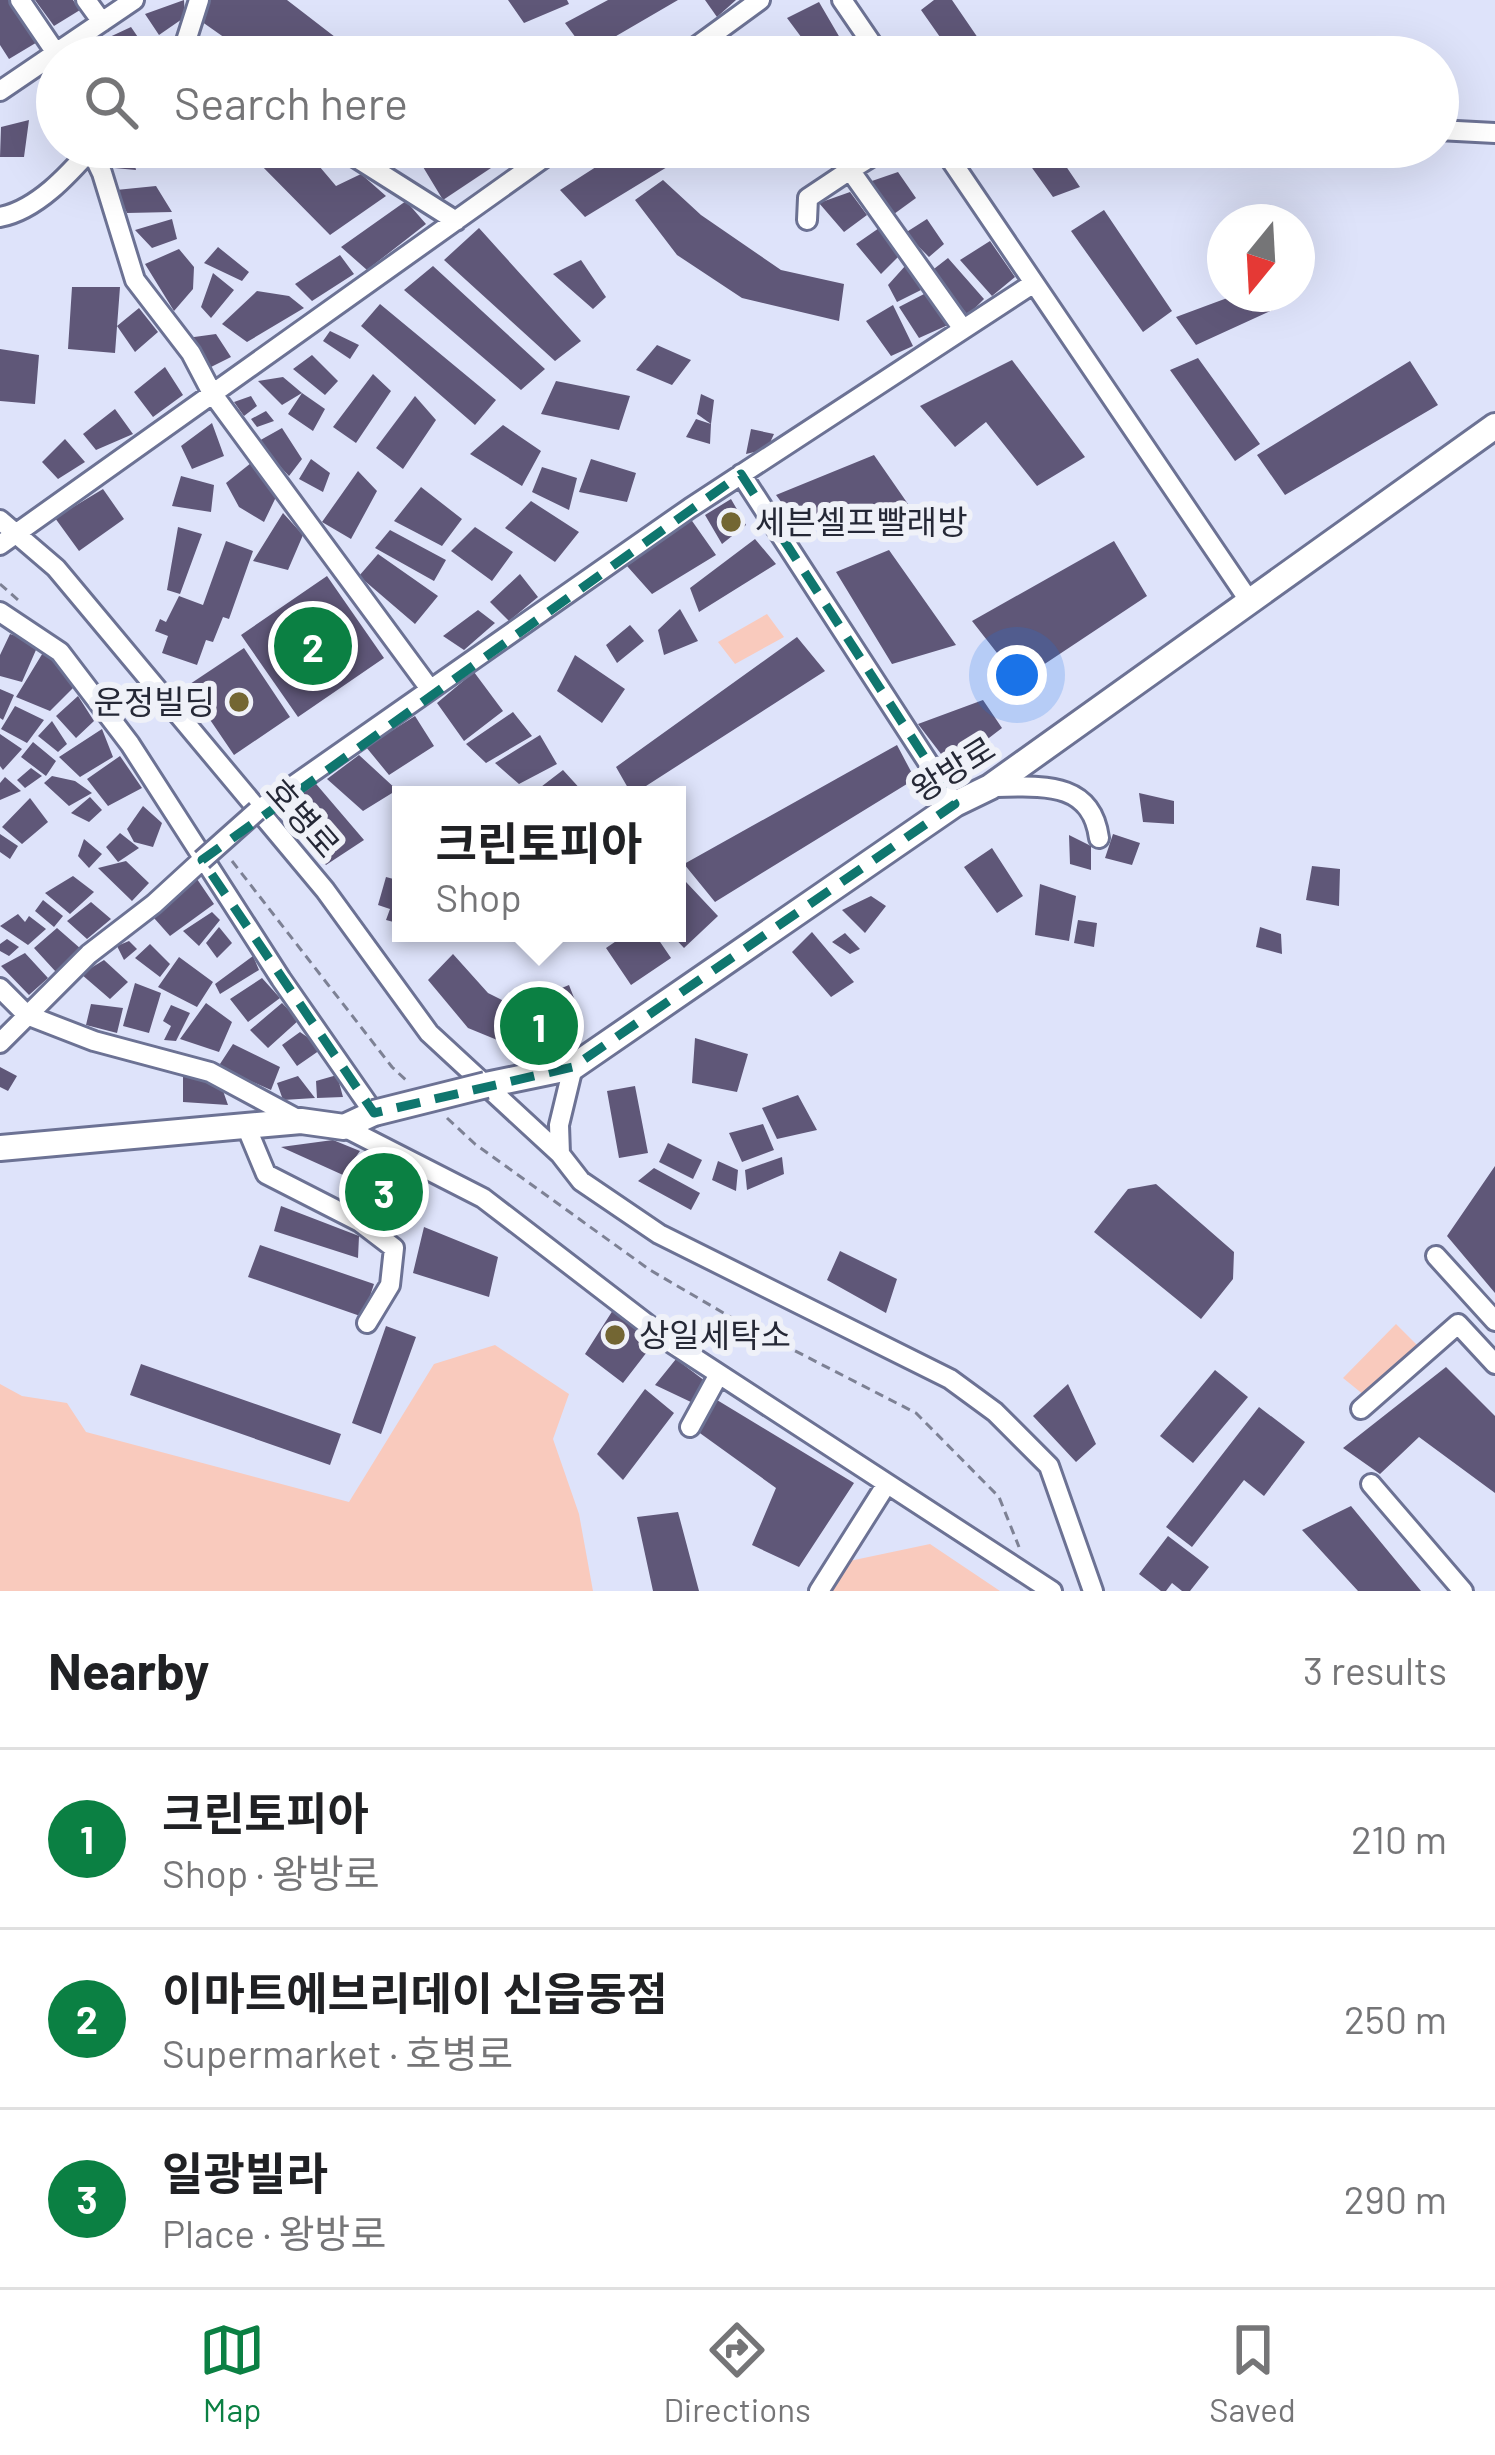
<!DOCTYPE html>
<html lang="en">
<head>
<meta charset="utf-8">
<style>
	:root { --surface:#fff; --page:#f6f6f6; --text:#202124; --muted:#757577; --line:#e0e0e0; --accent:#0b8043 }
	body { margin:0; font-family:Barlow,"Noto Sans KR",sans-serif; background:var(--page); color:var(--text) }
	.compass { position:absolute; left:1207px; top:204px; width:108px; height:108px; border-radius:50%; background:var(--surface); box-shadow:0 12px 48px #0002; rotate:198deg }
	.you { position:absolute; left:1017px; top:675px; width:42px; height:42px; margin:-30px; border:9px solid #fff; border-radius:50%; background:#1a73e8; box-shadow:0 0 0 18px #1a73e833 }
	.badge { display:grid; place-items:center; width:78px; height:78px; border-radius:50%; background:var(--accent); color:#fff; font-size:39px; font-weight:700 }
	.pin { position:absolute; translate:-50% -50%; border:6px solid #fff; box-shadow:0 3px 12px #0006 }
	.popup { position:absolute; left:392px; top:786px; width:294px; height:156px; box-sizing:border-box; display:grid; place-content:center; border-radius:0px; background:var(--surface); filter:drop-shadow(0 3px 9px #0005); font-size:39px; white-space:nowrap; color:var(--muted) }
	.popup b { font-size:45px; color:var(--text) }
	.popup::after { content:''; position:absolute; left:50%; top:100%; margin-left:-24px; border:24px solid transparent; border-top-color:var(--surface) }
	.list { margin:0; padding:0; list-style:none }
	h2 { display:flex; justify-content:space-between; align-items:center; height:156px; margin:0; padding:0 48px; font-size:51px }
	h2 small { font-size:39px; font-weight:400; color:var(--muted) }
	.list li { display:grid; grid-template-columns:78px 1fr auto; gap:36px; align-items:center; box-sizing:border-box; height:180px; padding:0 48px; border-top:3px solid var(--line) }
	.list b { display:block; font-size:45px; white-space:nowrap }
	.list p { margin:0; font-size:39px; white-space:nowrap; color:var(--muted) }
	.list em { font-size:39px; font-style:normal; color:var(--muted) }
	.icon { flex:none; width:66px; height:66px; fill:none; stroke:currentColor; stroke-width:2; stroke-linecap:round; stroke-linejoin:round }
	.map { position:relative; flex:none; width:1495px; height:1591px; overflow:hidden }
	.search { position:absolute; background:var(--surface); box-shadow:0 12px 48px #0002; left:36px; right:36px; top:36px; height:132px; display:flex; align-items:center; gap:30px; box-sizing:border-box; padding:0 42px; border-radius:66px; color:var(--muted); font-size:45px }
	.sheet { height:696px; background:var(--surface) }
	nav { display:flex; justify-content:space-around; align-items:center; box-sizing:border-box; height:168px; border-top:3px solid var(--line); background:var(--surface); font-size:33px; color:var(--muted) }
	nav a { display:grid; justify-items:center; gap:6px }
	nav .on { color:var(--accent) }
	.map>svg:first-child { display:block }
</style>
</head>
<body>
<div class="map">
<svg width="1495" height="1591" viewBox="0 0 1495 1591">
	<rect width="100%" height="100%" fill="#dee3fa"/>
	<path fill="#f9cabd" d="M767,614L784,637L735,664L718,642Z
		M1396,1324L1417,1345L1364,1395L1343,1378Z
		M495,1345L569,1394L553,1439L579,1514L593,1591H0V1384L22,1396L67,1403L86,1432L349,1502L434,1364Z
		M930,1544L1000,1591H833L840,1563Z"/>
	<path fill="#5f5778" d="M0,0H12L39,41L9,59L0,45Z
		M35,0H73L80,10L54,26Z
		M184,0L185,17L159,35L145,14Z
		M211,0H287L361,57H252L198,19Z
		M508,0H567L569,4L524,23Z
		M608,0H678L587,53L565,23Z
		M705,0H736L717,17Z
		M934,0H952L991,57H954L921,10Z
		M819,2L847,50L836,57H816L787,18Z
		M131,27L144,46L123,57L101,41Z
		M57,106V140L51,142L49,107Z
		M29,120L24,157H0L1,127Z
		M102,147H131L136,170L103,167Z
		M140,147H170L173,157L140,153Z
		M262,147H303L336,186L361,174L386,196L330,235L250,154Z
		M411,147H479L494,166L443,200Z
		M627,147H700L585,217L560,190Z
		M1017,147H1053L1080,187L1053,197Z
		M898,172L916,198L894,214L869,182Z
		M663,180L701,215L781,270L844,284L839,321L742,298L677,255L635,200Z
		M156,186L172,212L127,213L116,190Z
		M850,192L867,215L844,232L819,203Z
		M406,201L426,224L367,270L341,247Z
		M1104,210L1172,311L1143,332L1071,231Z
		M172,219L177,239L152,248L135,230Z
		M927,219L944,244L929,257L905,233Z
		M882,226L898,257L881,274L856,244Z
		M479,228L581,341L555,361L444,260Z
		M990,241L1015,277L992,296L960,260Z
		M218,247L249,272L242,281L204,263Z
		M179,249L194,267L193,289L174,311L145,264Z
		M340,255L354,274L312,301L295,284Z
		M948,258L984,299L968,315L930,272Z
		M581,260L606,297L593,309L553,274Z
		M906,265L921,290L897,302L888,285Z
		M433,266L545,369L521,390L404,290Z
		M213,273L234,290L211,318L201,307Z
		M72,287H120L115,353L68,349Z
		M257,291L289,296L304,308L247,342L222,324Z
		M926,293L948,325L919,338L899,307Z
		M1238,294H1266L1277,308L1196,345L1176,317Z
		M380,304L496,400L475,425L361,326Z
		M893,305L913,346L891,356L866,321Z
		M139,308L158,332L135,352L117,326Z
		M330,331L359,345L350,359L323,341Z
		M216,334L231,357L207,369L187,338Z
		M657,345L691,360L672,385L636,370Z
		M0,349L39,355L35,404L0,401Z
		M312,355L338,381L325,395L293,369Z
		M1198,358L1260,444L1235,461L1170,370Z
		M1012,360L1085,457L1037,486L986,422L955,447L920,406Z
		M1410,361L1438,405L1285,495L1257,455Z
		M165,367L183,395L153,417L134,392Z
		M373,374L391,391L356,443L333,427Z
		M283,377L302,393L282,405L258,381Z
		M556,381L630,396L619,430L541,414Z
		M302,393L325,409L313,431L288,414Z
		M701,394L714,400L711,424L697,414Z
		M251,396L257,406L244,416L234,402Z
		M415,396L436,420L403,469L376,448Z
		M115,409L133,434L96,450L83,434Z
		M266,411L274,421L257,427L251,419Z
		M696,419L711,424L710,444L686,437Z
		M212,423L224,456L192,469L181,446Z
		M503,425L541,451L522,486L470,454Z
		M282,428L302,459L289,476L257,442Z
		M751,429L774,434L767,449L746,454Z
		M65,439L85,462L58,479L42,462Z
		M874,455L908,504L834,539L810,508L794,519L776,495Z
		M311,459L330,473L323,492L299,479Z
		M591,459L636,473L627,502L579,492Z
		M251,463L276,497L264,522L239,507L226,483Z
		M542,467L577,478L569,510L532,492Z
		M358,471L377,491L351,539L322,522Z
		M181,476L214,485L211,512L172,506Z
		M421,487L462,519L442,546L394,521Z
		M103,489L124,519L79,551L55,518Z
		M731,499L746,525L722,544L705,515Z
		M531,501L579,532L555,562L505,528Z
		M283,513L303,535L288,570L253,561Z
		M690,518L716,555L652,594L627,566Z
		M178,527L202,534L180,594L167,590Z
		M475,527L513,552L492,581L451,551Z
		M390,530L446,560L434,581L375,548Z
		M755,539L776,564L699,612L690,588Z
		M226,541L253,551L229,619L223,617L213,642L206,640L197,665L162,653L168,636L155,631L160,619L166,622L179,596L203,605Z
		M1114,541L1147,596L1019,681L972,621Z
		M889,550L956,645L892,664L836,572Z
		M378,554L438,596L415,624L359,576Z
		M520,574L538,597L509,621L490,602Z
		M327,576L384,658L298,717L241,635Z
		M680,609L698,641L664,655L658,630Z
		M478,610L495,623L464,650L443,636Z
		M630,625L644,641L617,663L606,645Z
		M10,634L39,643L22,682L0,676V655Z
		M797,637L825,671L632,795L616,767Z
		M244,648L290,717L234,755L187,686Z
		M44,651L76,685L50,711L16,697Z
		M575,655L625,689L602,723L557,691Z
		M474,672L503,711L464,741L437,703Z
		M0,689L14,695L3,720L0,718Z
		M78,696L94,721L76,738L56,716Z
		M983,700L1002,728L951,767L918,724Z
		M15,706L44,720L27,743L1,729Z
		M513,712L532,736L486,763L466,744Z
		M415,716L434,746L389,775L366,747Z
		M52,721L67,744L58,752L38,736Z
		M102,729L113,757L80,777L59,757Z
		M0,734L22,749L3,770L0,766Z
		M540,735L557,764L519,784L495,763Z
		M33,742L56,761L46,776L21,757Z
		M897,745L915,779L715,902L684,864Z
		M359,755L397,790L363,811L327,779Z
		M120,756L142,788L108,806L87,779Z
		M31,768L42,776L25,788L17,780Z
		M563,770L583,792L546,795L537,790Z
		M52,776L75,781L92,793L69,806L44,783Z
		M5,777L21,791L0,800V783Z
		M311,778L364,840L326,865L275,806Z
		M1139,793L1174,801V824L1143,822Z
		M90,797L102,810L89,822L71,813Z
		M30,798L48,822L22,844L2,827Z
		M143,806L162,823L153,847L134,842L127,829Z
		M120,833L139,848L118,862L106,847Z
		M0,834L18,846L10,859L0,852Z
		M1113,834L1140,843L1132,865L1105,858Z
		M1069,835L1091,846V870L1070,864Z
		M84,839L102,854L89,868L78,856Z
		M992,848L1023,896L997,913L964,867Z
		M126,861L149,883L132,901L98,868Z
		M1312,866L1340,869L1339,906L1306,900Z
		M73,876L94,892L70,914L45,893Z
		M386,877L401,881V924L386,920L390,909L378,905Z
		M197,879L214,904L170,936L154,918Z
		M686,882L718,916L684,948L670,933H677V890Z
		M1040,884L1076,896L1069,941L1035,935Z
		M871,896L886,906L865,933L842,910Z
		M43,900L63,916L54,927L35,911Z
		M91,902L111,919L87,939L67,921Z
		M212,912L220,920L199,946L183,931Z
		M18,914L25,922L29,916L46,929L28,945L0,926Z
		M1078,920L1097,923L1094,947L1074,943Z
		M219,927L232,943L217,958L206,943Z
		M1260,927L1281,934L1282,954L1256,947Z
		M57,928L81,949L56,972L34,948Z
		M812,932L854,982L831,997L792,952Z
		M628,933H654L671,958L631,985L606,948Z
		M845,933L860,949L850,954L832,942Z
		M7,939L19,947L9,956L0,951V944Z
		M129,941L137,949L124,960L117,946Z
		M150,944L170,964L160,977L135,958Z
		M25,953L48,978L29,995L1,966Z
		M453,954L488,993L516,1007L569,985L583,1021L512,1046L468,1028L428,980Z
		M253,956L259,970L220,994L215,984Z
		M179,957L213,982L197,1007L158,987Z
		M104,960L128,982L110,999L81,974Z
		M262,978L280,998L248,1022L230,999Z
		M135,983L161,993L149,1033L123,1026Z
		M206,1003L232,1022L219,1052L180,1039Z
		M282,1003L299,1020L268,1048L250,1030Z
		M91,1004L123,1008L117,1033L86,1025Z
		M171,1005L190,1013L176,1041L164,1040L171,1026L163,1021Z
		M300,1032L323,1048L297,1066L282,1045Z
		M695,1038L748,1054L737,1092L692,1083Z
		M233,1044L280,1067L271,1090L218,1067Z
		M0,1067L17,1076L8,1091L0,1087Z
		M183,1072L222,1088L228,1105L183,1102Z
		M337,1075L343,1097L317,1098L316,1081Z
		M298,1076L315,1098L283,1100L277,1083Z
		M635,1086L648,1153L619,1158L607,1091Z
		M798,1095L817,1130L777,1139L762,1108Z
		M763,1124L774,1150L742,1162L729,1133Z
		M333,1140L360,1151L343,1175L281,1147Z
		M668,1143L702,1160L693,1179L659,1162Z
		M782,1157L784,1174L747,1190L745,1170Z
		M718,1161L738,1170L736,1191L712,1180Z
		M1495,1166V1293L1447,1236Z
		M654,1168L700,1193L691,1210L638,1181Z
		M363,1170L414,1198L408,1215L353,1187Z
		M1156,1184L1234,1252L1233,1279L1201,1319L1094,1232L1128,1189Z
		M281,1206L359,1236L358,1258L274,1231Z
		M424,1227L498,1257L489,1297L413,1273Z
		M260,1245L374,1284L363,1317L248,1277Z
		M840,1251L897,1279L886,1313L827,1280Z
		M613,1310L657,1339L623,1383L585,1354Z
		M386,1326L416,1337L381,1434L352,1423Z
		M676,1359L705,1381L693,1403L655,1385Z
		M141,1364L341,1434L330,1465L130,1395Z
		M1446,1367L1495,1416V1493L1419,1437L1380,1474L1343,1448Z
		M1215,1370L1248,1397L1193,1463L1160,1436Z
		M1068,1384L1096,1444L1076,1462L1033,1416Z
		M645,1389L674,1413L623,1480L597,1454Z
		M717,1400L854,1483L799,1567L752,1545L776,1488L697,1431Z
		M1259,1407L1305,1442L1264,1496L1244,1480L1192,1547L1166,1527Z
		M1351,1506L1421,1591H1358L1302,1530Z
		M678,1512L699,1591H653L637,1517Z
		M1168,1536L1209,1567L1190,1591H1182L1172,1583L1166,1591H1161L1139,1574Z"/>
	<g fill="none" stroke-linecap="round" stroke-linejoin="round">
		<defs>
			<path id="street" d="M20,0L56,53
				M86,0L102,22
				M842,0L881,57
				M186,41L209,57
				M175,57L186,41L199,0
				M682,57L760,0
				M0,91L134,0
				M1438,130L1495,133
				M339,147L456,221
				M887,147L850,170L963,329
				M942,147L1248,599
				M91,150L102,173L135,280L191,353L212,393L430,689
				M0,217C37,210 69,174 93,147
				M807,220L808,198L850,170
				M741,474L955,804
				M0,520L56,568L325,890L429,1033L560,1154
				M0,545L559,147
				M0,612L60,652L130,744L281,979L374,1113
				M990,787C1037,787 1091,778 1099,838
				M257,811L690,508L1034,283
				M0,988L27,1015L94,1041L210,1072L301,1121
				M0,1043L89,954L154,904L202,860
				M573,1067L559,1125L560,1154L581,1181L659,1234L950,1379L995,1412L1049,1466L1093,1591
				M246,1126L266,1174L360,1222L394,1248L390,1285L367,1323
				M344,1127L483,1198L673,1344L1052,1591
				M1436,1256L1495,1321
				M1361,1409L1458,1324L1495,1364
				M690,1427L719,1374
				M1371,1484L1463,1591
				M819,1591L886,1485"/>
			<path id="secondary" d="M486,1085L573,1067L955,804L990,787L1495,426
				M0,1148L301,1121L344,1127L374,1113"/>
		</defs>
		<use href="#street" stroke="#6c7294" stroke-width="24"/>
		<use href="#secondary" stroke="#6c7294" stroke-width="30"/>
		<path stroke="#7d8194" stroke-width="3" stroke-dasharray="9 6" stroke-linecap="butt" d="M0,584L18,600
			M232,861L392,1067L409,1083
			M447,1118L475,1144L650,1270L739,1322L916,1413L999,1497L1019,1547"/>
		<use href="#street" stroke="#fff" stroke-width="18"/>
		<use href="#secondary" stroke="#fff" stroke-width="24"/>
		<defs>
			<path id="street-bridge" d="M202,860L257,811"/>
			<path id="secondary-bridge" d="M374,1113L486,1085"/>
		</defs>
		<use href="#street-bridge" stroke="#6c7294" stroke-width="24" stroke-linecap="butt"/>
		<use href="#secondary-bridge" stroke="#6c7294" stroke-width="30" stroke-linecap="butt"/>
		<use href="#street-bridge" stroke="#fff" stroke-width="18"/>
		<use href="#secondary-bridge" stroke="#fff" stroke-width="24"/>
	</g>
	<path fill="none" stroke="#0f766e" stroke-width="9" stroke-dasharray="24 15" stroke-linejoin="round" d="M741,474L955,804L573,1067L374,1113L202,860Z"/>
	<g fill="#736633" stroke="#eff1f8" stroke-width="4.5">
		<circle cx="731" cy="522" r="12"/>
		<circle cx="239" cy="702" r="12"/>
		<circle cx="615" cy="1335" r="12"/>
	</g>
	<g text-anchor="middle" stroke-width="12" stroke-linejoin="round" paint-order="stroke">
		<g font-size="33" fill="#252836" stroke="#eff1f8" text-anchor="start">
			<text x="755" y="534">세븐셀프빨래방</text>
			<text x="215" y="714" text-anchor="end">운정빌딩</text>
			<text x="639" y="1347">상일세탁소</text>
		</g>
		<g font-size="33" fill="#252836" stroke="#eff1f8">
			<text transform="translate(953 769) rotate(-32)" y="12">왕방로</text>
			<text transform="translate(303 818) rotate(49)" y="12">호병로</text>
		</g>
	</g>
</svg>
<svg class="compass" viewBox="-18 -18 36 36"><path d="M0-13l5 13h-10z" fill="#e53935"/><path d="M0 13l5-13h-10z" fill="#757577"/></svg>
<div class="you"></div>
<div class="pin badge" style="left:539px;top:1026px">1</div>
<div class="popup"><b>크린토피아</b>Shop</div>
<div class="pin badge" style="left:313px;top:646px">2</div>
<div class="pin badge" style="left:384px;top:1192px">3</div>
<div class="search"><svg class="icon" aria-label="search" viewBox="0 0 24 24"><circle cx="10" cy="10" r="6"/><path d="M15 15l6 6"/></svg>Search here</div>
</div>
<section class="sheet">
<h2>Nearby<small>3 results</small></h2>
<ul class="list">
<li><span class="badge">1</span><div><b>크린토피아</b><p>Shop · 왕방로</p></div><em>210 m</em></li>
<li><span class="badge">2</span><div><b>이마트에브리데이 신읍동점</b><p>Supermarket · 호병로</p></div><em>250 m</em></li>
<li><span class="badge">3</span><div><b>일광빌라</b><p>Place · 왕방로</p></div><em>290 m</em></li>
</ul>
</section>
<nav>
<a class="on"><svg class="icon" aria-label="map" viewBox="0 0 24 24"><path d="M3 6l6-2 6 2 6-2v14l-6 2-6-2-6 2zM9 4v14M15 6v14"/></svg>Map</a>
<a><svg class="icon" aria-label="directions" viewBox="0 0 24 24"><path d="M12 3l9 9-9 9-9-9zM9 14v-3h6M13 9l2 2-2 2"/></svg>Directions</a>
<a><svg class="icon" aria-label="saved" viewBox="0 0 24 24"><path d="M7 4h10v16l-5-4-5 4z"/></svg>Saved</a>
</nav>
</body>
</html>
